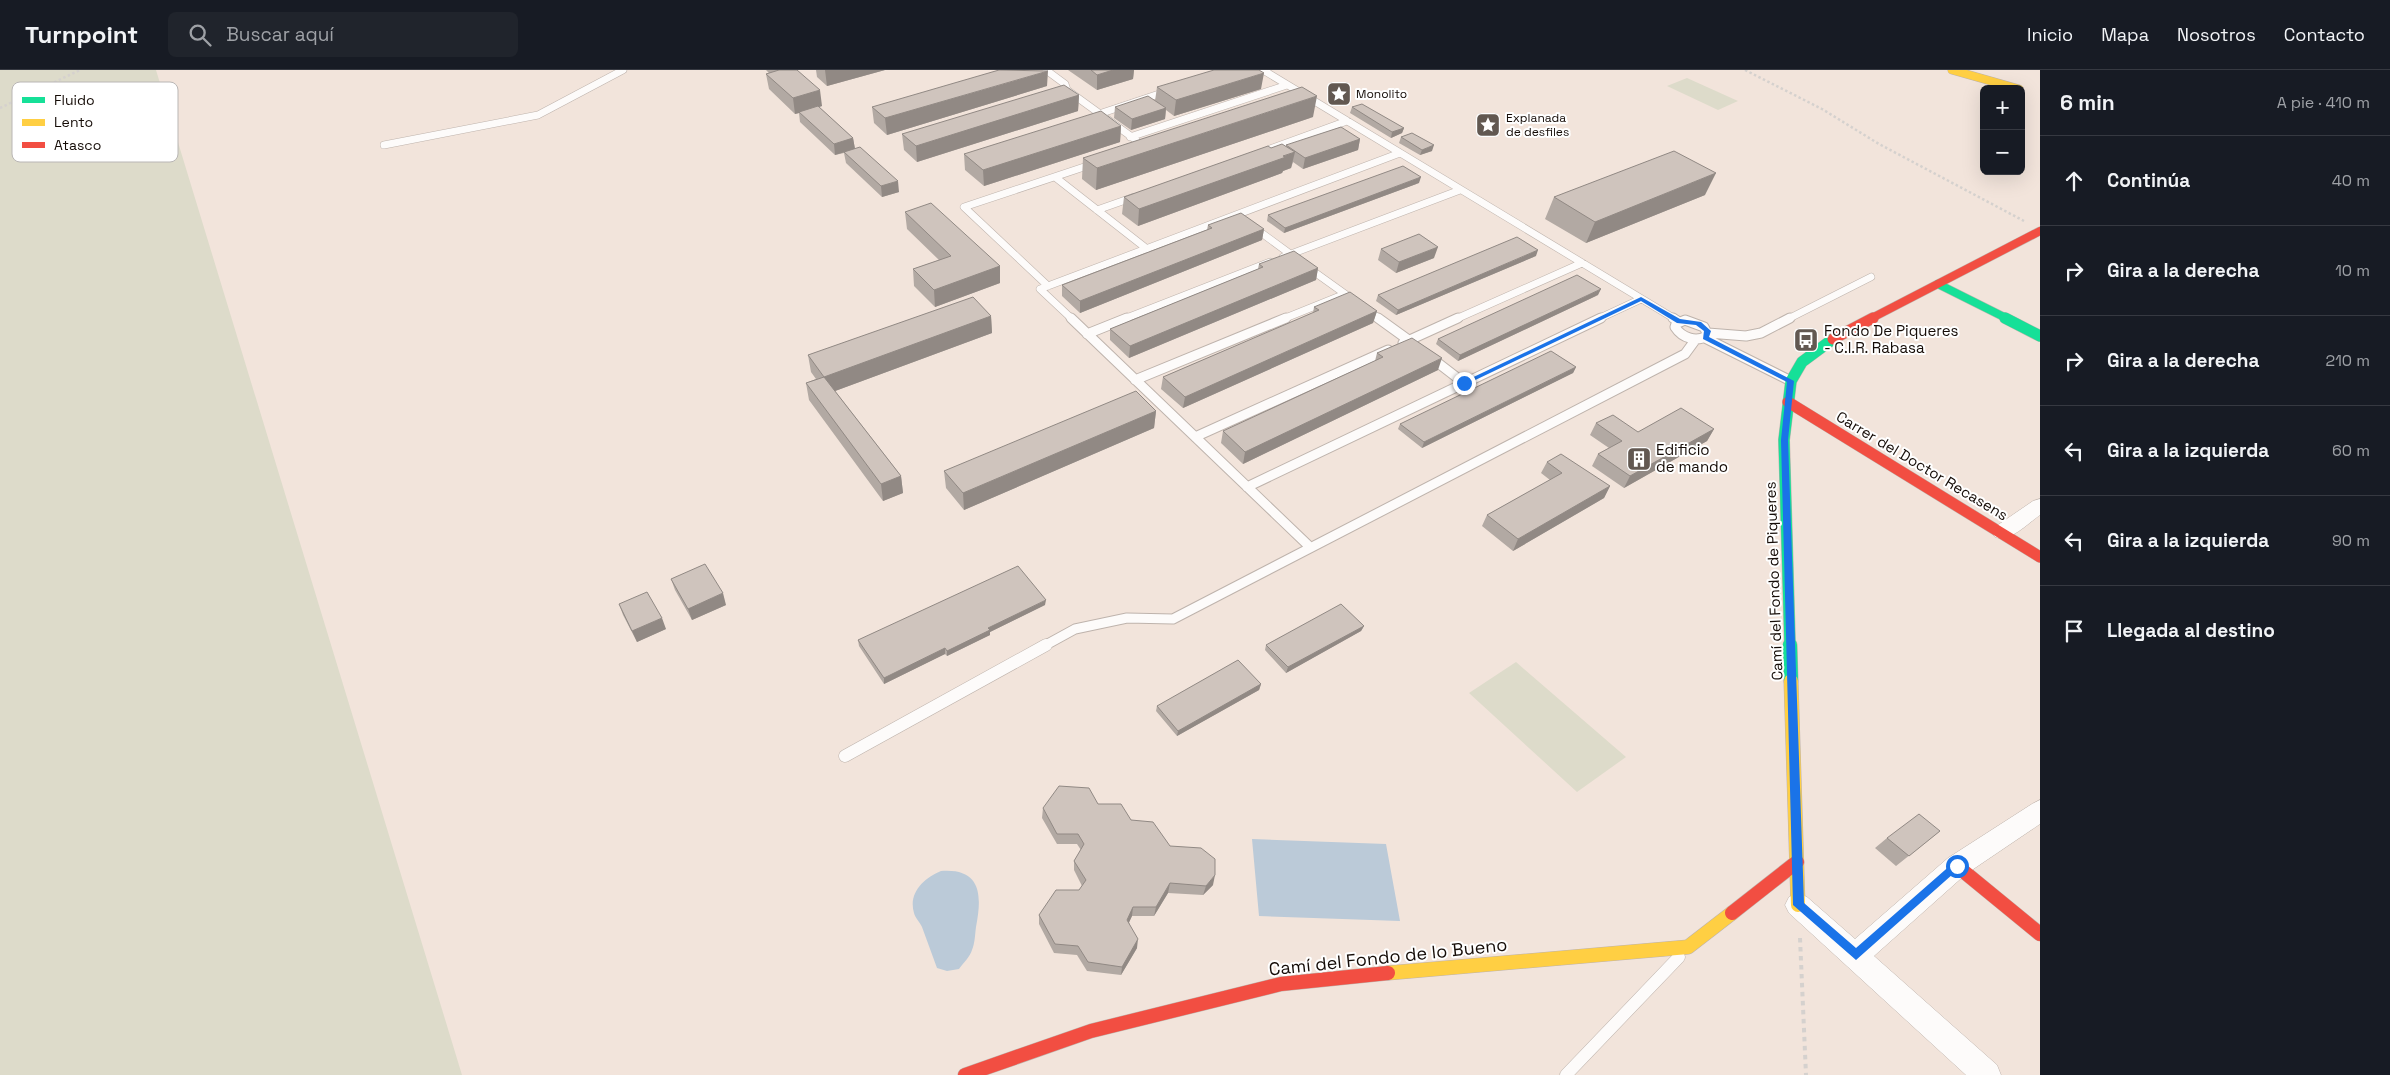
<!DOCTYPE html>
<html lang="es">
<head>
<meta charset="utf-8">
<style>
	:root { --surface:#171b24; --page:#20242c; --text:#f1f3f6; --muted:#9ea1a6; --line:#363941 }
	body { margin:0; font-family:"Space Grotesk",sans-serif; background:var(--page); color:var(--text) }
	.controls { position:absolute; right:15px; top:15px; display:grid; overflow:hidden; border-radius:8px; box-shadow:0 5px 20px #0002 }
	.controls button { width:45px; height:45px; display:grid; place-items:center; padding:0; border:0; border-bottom:1px solid var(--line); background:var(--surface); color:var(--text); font:25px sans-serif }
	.stop { position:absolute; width:15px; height:15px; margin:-11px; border:4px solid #1a73e8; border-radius:50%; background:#fff }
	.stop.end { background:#1a73e8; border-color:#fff; box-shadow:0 1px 5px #0008 }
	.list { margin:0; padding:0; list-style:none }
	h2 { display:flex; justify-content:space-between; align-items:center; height:65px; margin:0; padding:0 20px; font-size:21px }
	h2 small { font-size:16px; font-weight:400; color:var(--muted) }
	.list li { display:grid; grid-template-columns:32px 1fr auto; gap:15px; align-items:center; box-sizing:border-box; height:90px; padding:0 20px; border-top:1px solid var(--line) }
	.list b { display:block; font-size:19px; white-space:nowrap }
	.list em { font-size:16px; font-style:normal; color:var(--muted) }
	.icon { flex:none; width:28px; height:28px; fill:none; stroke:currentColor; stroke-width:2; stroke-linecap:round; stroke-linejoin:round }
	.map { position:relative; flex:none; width:2040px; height:1005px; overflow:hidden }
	header { display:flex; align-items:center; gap:30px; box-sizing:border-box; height:70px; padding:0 25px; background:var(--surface); border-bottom:1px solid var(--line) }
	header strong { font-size:24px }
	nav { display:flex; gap:28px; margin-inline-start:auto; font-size:18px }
	.search { width:350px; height:45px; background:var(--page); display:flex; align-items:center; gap:12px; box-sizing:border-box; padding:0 18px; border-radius:8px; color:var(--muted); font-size:19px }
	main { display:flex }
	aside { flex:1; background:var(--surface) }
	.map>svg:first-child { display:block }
</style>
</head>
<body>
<header>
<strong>Turnpoint</strong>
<div class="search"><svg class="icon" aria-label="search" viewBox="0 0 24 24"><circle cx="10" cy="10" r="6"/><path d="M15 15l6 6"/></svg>Buscar aquí</div>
<nav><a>Inicio</a><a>Mapa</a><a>Nosotros</a><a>Contacto</a></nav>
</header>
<main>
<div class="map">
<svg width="2040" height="1005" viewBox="0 0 2040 1005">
	<rect width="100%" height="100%" fill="#f2e4db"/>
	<path fill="#dddbca" d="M0,0H156L462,1005H0Z
		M1687,8L1738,31L1718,40L1667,16Z
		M1516,592L1626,687L1577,722L1469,623Z"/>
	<path fill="#bbcad8" d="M1252,769L1386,774L1400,851L1259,846Z
		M941,801C982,798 982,826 976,857C975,864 975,873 972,880C970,887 963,893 959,899L947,901L937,898C932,884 927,871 922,857C920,852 915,848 914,843C908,823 924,808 941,801Z"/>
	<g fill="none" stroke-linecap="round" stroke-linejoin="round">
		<defs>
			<path id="lane-far2" d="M1046,0L1065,14L1067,20L1136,70
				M1263,0L1675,249
				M1099,44L1168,21
				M1130,67L1287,15
				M384,75L538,45L623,0
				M1270,79L1347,51
				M1055,107L1147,179
				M1097,140L1134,127
				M1252,156L1293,186
				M1283,187L1460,120
				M1306,196L1380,249
				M1048,216L964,137L1096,93
				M1072,249L1040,219L1400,83
				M1124,249L1270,192
				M1283,249L1345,224
				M1456,249L1582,193
				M1598,249L1641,229
				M1788,249L1871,207"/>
			<path id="lane-far1" d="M1071,248L1310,477
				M1378,248L1414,274
				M1673,248L1679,252
				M1685,250L1704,257L1708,265C1697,273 1682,268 1675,257L1676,254Z
				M1708,263L1746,266L1761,263L1790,248
				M1087,264L1127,248
				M1705,268L1791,311
				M1403,273L1458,248
				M1429,286L1464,313
				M1135,310L1286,248
				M1195,367L1388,280
				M1247,417L1601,248
				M1044,576L1075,559L1127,548L1173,549L1685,284L1696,269"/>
			<path id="lane" d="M845,686L1046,575
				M1566,1005L1679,887"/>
			<path id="street" d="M2040,429V445C2027,454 2011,472 1995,467L1992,462L1995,457L2033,431Z
				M2040,730V754L1966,804L1874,886L1997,995L2001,1005H1966L1789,843L1785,835L1789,827L1798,823L1807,827L1855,869L1948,788L2032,734Z"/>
			<path id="fast-far2" d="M1938,214L2008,249"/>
			<path id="fast-far1" d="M2005,248L2040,266
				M1790,576L1784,370L1791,311L1802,292L1833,269"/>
			<path id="fast" d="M1790,575L1791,611"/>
			<path id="slow-far1" d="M1952,0L2019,19"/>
			<path id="slow" d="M1791,611L1798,835
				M1388,903L1688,877L1732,843"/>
			<path id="jam-far2" d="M1870,249L2040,161"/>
			<path id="jam-far1" d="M1833,269L1873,248
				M1788,332L2040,487"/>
			<path id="jam" d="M1957,796L2040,864
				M1732,843L1797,792
				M965,1005L1091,961L1281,914L1388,903"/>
		</defs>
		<use href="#lane-far2" stroke="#beb3ac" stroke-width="8"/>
		<use href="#lane-far1" stroke="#beb3ac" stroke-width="11"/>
		<use href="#lane" stroke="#beb3ac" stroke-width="13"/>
		<use href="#street" stroke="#beb3ac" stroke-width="1"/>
		<use href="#fast-far2" stroke="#beb3ac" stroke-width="9"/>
		<use href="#fast-far1" stroke="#beb3ac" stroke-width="12"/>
		<use href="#fast" stroke="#beb3ac" stroke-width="15"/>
		<use href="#slow-far1" stroke="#beb3ac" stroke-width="9"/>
		<use href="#slow" stroke="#beb3ac" stroke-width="15"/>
		<use href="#jam-far2" stroke="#beb3ac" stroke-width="9"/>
		<use href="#jam-far1" stroke="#beb3ac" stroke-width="12"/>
		<use href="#jam" stroke="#beb3ac" stroke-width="15"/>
		<path stroke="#d5d1ce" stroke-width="2.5" stroke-dasharray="2.5 2.5" stroke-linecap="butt" d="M1745,0L1822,39L1879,74L2024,151
			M0,38L80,0"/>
		<path stroke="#d5d1ce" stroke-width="4" stroke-dasharray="4.5 4.5" stroke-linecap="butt" d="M1800,868L1806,1005"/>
		<use href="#lane-far2" stroke="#fdfbfa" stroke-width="7"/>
		<use href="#lane-far1" stroke="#fdfbfa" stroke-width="9"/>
		<use href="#lane" stroke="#fdfbfa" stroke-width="12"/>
		<use href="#street" fill="#fdfbfa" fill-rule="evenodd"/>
		<use href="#fast-far2" stroke="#16e098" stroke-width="8"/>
		<use href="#fast-far1" stroke="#16e098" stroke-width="11"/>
		<use href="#fast" stroke="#16e098" stroke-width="14"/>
		<use href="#slow-far1" stroke="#ffcf43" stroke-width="8"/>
		<use href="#slow" stroke="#ffcf43" stroke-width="14"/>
		<use href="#jam-far2" stroke="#f24e42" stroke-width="8"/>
		<use href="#jam-far1" stroke="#f24e42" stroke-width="11"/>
		<use href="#jam" stroke="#f24e42" stroke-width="14"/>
	</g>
	<path fill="#b2a9a3" d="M766,0H797L822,36L819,37L853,68L855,79L899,122L882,127L846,93L844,83L835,85L800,52L799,43L795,44L769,19L766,4L769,3Z
		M816,0H885L827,16L817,7Z
		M1068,0H1134L1133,9L1097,20Z
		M1047,16L887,65L874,53L872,37Z
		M1157,17L1261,19L1174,46L1166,40L1165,49L1131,60L1114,48L1115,37L1155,31Z
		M1079,25L1078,41L917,92L904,80L902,64Z
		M1352,37L1404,58L1402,63L1391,68L1350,43Z
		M1313,47L1096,120L1082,109L1083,88Z
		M1121,56L1120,72L984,116L965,100L964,84Z
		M1401,67L1432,81L1420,85L1399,73Z
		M1360,69L1358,80L1303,99L1293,92L1291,98L1283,101L1282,103L1138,156L1122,144L1124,127L1271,78L1285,76Z
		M1419,113L1284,163L1267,151L1268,145Z
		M1705,125L1586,173L1545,149L1554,127Z
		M905,142L1000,196V213L935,237L914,216L913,199L939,190L907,159Z
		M1208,155L1264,159L1262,170L1080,243L1062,226V215L1207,160Z
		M1381,179L1434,188L1396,203L1378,190Z
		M1536,186L1396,245L1376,231L1378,225Z
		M1259,194L1318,198L1316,210L1129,288L1110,270V259L1258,199Z
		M1598,225L1458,291L1436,274L1438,269Z
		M1314,237L1377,241L1373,253L1183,338L1161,319L1163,307L1313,243Z
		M991,246L992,263L835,321L901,406L903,423L883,431L809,330L806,313L816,309L811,302L808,285Z
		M1377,283L1438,300L1243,394L1221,373L1223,361L1375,291Z
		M1576,297L1573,303L1422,378L1398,359L1400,354Z
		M1156,341L1154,358L964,440L946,418L944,401Z
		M1596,353L1638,362L1714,359L1707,371L1624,418L1592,396L1598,384L1609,378L1590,365Z
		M1547,392L1610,416L1604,428L1513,481L1482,456L1487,445L1550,410L1541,403Z
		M671,509L726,535L692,550L675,520Z
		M619,534L666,559L637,572L623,545Z
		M1045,535L990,562V565L947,586L945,584L884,614L859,576L858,570Z
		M1364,556L1361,561L1286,603L1265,580L1266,575Z
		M1261,614L1259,620L1177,666L1156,641L1157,636Z
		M1098,734L1131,750L1170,776L1213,815L1203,825L1168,823L1154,846H1132L1129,852L1137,878L1121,905L1087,901L1077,885L1054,883L1039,854V845L1079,820L1082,816L1074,800V791L1081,780L1077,774H1057L1042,748L1043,738Z
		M1940,761L1896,796L1875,778L1887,768Z"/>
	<path fill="#918984" d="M825,0H885L827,16Z
		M1113,0H1134L1133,9L1097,20V5Z
		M1048,1L1047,16L887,65L885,48Z
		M1264,3L1261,19L1174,46L1176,30Z
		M820,20L822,36L800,43L799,42V43L795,44L793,28Z
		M1079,25L1078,41L917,92L916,76Z
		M1317,26L1313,47L1096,120L1097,98Z
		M1166,38L1165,49L1131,60L1132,49Z
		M1121,56L1120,72L984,116L983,100Z
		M1404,58L1402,63L1391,68L1392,62Z
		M853,68L855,79L835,85L834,74Z
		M1360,69L1358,80L1303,99L1305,88Z
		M1434,75L1432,81L1420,85L1422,80Z
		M1295,82L1291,98L1283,101L1282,103L1138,156L1139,139Z
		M1716,103L1705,125L1586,173L1595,152Z
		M1421,107L1419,113L1284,163L1285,158Z
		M898,111L899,122L882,127L881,116Z
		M1264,159L1262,170L1080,243V231Z
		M1438,177L1434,188L1396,203L1399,192Z
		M1538,180L1536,186L1396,245L1398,240Z
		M1000,196V213L935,237L934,220Z
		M1318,198L1316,210L1129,288L1130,276Z
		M1601,219L1598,225L1458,291L1460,285Z
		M1377,241L1373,253L1183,338L1185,327Z
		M991,246L992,263L827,324L824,307Z
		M1442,288L1438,300L1243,394L1245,382Z
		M1576,297L1573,303L1422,378L1424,372Z
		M1156,341L1154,358L964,440L963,423Z
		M1714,359L1707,371L1624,418L1630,406Z
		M901,406L903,423L883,431L881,414Z
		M1610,416L1604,428L1513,481L1518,469Z
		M723,523L726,535L692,550L688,539Z
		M1046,530L1045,535L990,562V565L947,586V581L988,558Z
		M662,548L666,559L637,572L632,561Z
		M1364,556L1361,561L1286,603L1288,597Z
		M945,578V584L884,614V608Z
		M1261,614L1259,620L1177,666L1178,661Z
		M1215,805L1213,815L1203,825L1206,816Z
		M1170,813L1168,823L1154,846L1156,837Z
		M1133,837L1132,846L1126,859L1127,850Z
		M1138,869L1137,878L1121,905L1122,897Z"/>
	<path fill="#cfc4bd" stroke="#918984" d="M779,0H797L820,20L793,28L766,4Z
		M999,0L1048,1L885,48L872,37Z
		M1091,0H1113L1097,5Z
		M1214,0H1259L1264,3L1176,30L1157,17Z
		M1064,15L1079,25L916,76L902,64Z
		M1302,17L1317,26L1097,98L1083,88Z
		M1148,26L1166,38L1132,49L1115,37Z
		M1362,34L1404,58L1392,62L1352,37Z
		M818,36L853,68L834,74L799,42Z
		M1101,41L1121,56L983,100L964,84Z
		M1341,57L1360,69L1305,88L1286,75Z
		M1412,63L1434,75L1422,80L1401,67Z
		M1282,74L1295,82L1283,86L1286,87L1139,139L1124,127L1268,76L1271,78Z
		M860,77L898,111L881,116L844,82Z
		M1674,81L1716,103L1595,152L1554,127Z
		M1403,96L1421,107L1285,158L1268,145Z
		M931,133L1000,196L934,220L913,199L951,186L905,142Z
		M1241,143L1264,159L1080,231L1062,215L1212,158L1208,155Z
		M1419,164L1438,177L1399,192L1381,179Z
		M1517,167L1538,180L1398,240L1378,225Z
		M1294,181L1318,198L1130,276L1110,259L1263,197L1259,194Z
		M1577,205L1601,219L1460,285L1438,269Z
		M1350,222L1377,241L1185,327L1163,307L1319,240L1314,237Z
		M973,227L991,246L824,307L808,285Z
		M1412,268L1442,288L1245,382L1223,361L1383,287L1377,283Z
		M1551,281L1576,297L1424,372L1400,354Z
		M824,307L901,406L881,414L806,313Z
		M1136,321L1156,341L963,423L944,401Z
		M1681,338L1714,359L1630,406L1598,384L1622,371L1596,353L1613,345L1638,362Z
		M1561,384L1610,416L1518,469L1487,445L1562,403L1547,392Z
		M705,494L723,523L688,539L671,509Z
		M1018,496L1046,530L988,558L990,560L947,581L945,578L884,608L858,570Z
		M647,522L662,548L632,561L619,534Z
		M1341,534L1364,556L1288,597L1266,575Z
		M1238,590L1261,614L1178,661L1157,636Z
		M1059,716L1089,718L1098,734H1121L1131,750L1153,752L1170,776L1201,778L1215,789V805L1206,816L1170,813L1156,837H1133L1127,850L1138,869L1122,897L1088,892L1078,876L1055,874L1039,845L1056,820H1079L1086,810L1074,791L1084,774L1078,764H1057L1043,738Z
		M1919,744L1940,761L1909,786L1887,768Z"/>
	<path fill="#1a73e8" d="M1641,227L1680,249L1701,252L1711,261L1709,267L1794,311L1788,370L1804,833L1856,878L1953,793H1960L1962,796L1856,890L1793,835L1781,370L1787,312L1703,269L1704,261L1696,255L1677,253L1641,231L1467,314L1461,313Z"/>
	<defs>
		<symbol id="sight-square" viewBox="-11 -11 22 22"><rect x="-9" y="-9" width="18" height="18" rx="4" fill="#625851" stroke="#fff"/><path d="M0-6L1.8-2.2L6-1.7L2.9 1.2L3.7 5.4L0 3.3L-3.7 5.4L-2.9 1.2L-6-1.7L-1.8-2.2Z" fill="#fff"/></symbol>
		<symbol id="bus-square" viewBox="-11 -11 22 22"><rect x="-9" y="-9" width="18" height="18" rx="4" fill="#625851" stroke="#fff"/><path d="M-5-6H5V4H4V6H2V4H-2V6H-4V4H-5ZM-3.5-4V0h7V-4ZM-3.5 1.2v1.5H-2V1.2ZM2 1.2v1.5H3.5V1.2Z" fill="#fff"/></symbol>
		<symbol id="building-square" viewBox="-11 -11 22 22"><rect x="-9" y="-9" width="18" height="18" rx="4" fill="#625851" stroke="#fff"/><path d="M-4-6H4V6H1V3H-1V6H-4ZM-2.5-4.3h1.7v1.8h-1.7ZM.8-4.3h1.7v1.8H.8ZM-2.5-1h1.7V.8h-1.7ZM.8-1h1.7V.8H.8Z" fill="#fff"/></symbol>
	</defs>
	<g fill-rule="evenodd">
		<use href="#sight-square" x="1325" y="10" width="28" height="28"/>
		<use href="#sight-square" x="1474" y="41" width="28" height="28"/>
		<use href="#bus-square" x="1792" y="256" width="28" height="28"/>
		<use href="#building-square" x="1625" y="375" width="28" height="28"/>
	</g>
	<g text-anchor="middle" stroke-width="4" stroke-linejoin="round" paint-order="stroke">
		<g font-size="12" fill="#150c07" stroke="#fff" text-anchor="start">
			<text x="1356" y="28">Monolito</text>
			<text x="1506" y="52">Explanada<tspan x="1506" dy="14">de desfiles</tspan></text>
		</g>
		<g font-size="15" fill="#150c07" stroke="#fff" text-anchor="start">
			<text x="1824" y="266">Fondo De Piqueres<tspan x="1824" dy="17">- C.I.R. Rabasa</tspan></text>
			<text x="1656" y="385">Edificio<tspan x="1656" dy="17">de mando</tspan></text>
		</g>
		<g font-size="15" fill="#150c07" stroke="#fff">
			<text transform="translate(1922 396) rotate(31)" y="5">Carrer del Doctor Recasens</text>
			<text transform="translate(1774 511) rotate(-92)" y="5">Camí del Fondo de Piqueres</text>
		</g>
		<g font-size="18" fill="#150c07" stroke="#fff">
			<text transform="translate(1388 887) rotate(-6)" y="6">Camí del Fondo de lo Bueno</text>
		</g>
	</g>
	<rect x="12" y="12" width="166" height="80" rx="8" fill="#fff" stroke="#b9b6b5" stroke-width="1"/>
	<rect x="22" y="27" width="23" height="6" fill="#16e098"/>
	<rect x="22" y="49" width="23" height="7" fill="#ffcf43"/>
	<rect x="22" y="72" width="23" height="6" fill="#f24e42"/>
	<g font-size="14" fill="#150c07">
		<text x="54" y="35">Fluido</text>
		<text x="54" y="57">Lento</text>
		<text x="54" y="80">Atasco</text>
	</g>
</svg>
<div class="controls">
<button>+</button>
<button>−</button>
</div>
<div class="stop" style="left:1957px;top:796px"></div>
<div class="stop end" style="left:1464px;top:313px"></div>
</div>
<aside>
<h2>6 min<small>A pie · 410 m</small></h2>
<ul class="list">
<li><svg class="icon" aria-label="ahead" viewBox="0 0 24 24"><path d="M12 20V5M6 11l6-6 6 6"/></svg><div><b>Continúa</b></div><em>40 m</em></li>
<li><svg class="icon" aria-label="right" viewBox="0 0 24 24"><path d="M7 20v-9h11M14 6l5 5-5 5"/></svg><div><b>Gira a la derecha</b></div><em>10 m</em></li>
<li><svg class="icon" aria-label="right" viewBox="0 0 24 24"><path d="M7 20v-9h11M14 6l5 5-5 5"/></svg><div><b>Gira a la derecha</b></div><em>210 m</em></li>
<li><svg class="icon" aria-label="left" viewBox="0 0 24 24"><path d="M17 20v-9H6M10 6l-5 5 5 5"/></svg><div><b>Gira a la izquierda</b></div><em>60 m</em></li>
<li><svg class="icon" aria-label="left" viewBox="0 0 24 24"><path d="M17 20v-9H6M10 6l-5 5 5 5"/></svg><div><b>Gira a la izquierda</b></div><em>90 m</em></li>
<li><svg class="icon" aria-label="arrive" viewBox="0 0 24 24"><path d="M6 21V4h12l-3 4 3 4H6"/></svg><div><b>Llegada al destino</b></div></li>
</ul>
</aside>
</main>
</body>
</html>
